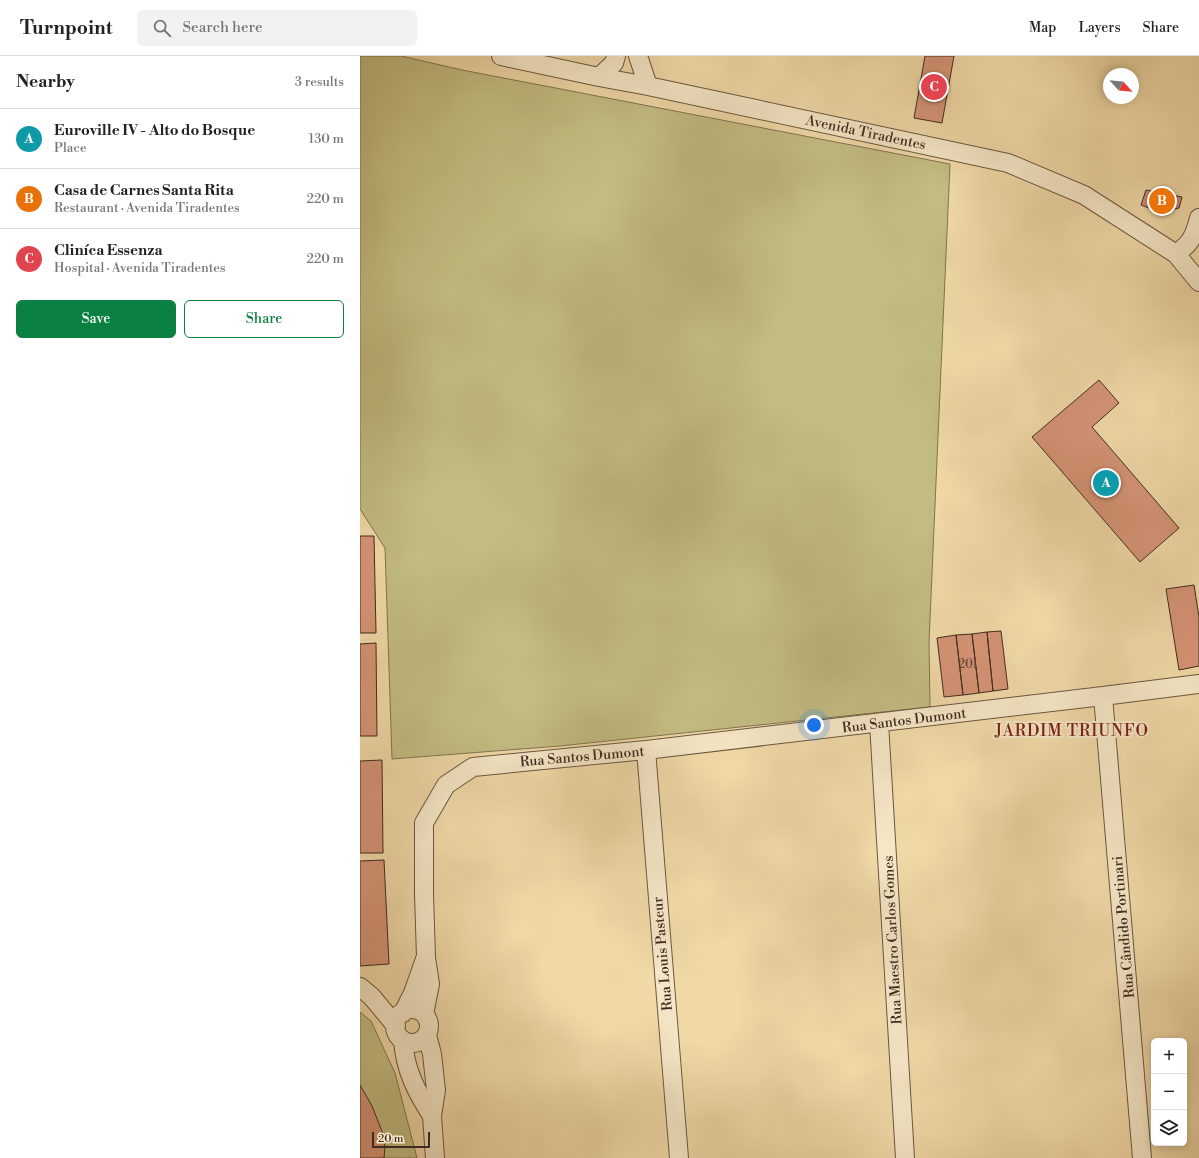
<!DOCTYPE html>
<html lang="en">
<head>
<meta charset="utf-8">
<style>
	:root { --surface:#fff; --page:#f2f2f2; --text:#222; --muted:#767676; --line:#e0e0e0; --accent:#0b8043 }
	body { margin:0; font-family:"Libre Bodoni",serif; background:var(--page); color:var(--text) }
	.controls { position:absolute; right:12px; bottom:12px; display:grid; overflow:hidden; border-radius:6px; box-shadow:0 2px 10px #0003 }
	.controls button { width:36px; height:36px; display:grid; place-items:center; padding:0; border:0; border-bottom:1px solid var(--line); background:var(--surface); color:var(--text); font:20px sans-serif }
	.compass { position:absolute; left:743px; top:12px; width:36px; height:36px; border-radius:50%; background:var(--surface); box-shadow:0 2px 10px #0003; rotate:116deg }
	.scale { position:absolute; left:12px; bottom:10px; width:58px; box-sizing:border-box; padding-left:4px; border:2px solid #402c1f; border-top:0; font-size:11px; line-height:14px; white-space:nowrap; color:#402c1f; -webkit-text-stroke:3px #f5e6c6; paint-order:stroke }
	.you { position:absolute; left:454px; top:669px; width:14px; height:14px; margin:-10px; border:3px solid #fff; border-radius:50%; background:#1a73e8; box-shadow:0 0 0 6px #1a73e833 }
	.badge { display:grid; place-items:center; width:26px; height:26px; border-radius:50%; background:var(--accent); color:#fff; font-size:13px; font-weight:700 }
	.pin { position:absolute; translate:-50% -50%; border:2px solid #fff; box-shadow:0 1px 4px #0006 }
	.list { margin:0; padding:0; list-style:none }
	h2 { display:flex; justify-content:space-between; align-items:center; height:52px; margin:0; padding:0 16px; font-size:17px }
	h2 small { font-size:13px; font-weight:400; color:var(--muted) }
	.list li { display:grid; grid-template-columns:26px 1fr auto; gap:12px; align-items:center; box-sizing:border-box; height:60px; padding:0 16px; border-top:1px solid var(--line) }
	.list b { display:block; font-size:15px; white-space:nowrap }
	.list p { margin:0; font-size:13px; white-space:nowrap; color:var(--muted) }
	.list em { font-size:13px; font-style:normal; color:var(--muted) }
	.actions { display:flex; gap:8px; padding:12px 16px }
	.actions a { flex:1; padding:9px 0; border:1px solid var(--accent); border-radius:6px; text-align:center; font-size:14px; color:var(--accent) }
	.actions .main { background:var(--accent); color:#fff }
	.icon { flex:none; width:22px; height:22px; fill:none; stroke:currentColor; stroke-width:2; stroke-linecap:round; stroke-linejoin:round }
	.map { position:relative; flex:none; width:839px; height:1102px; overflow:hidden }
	header { display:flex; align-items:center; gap:24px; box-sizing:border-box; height:56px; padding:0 20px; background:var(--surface); border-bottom:1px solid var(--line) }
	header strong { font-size:19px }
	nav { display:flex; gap:22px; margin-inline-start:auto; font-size:14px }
	.search { width:280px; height:36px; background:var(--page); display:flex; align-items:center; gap:10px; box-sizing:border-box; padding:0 14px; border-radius:6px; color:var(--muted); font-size:15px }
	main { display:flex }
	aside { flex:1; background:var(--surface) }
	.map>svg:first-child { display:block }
</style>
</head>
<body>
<header>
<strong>Turnpoint</strong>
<div class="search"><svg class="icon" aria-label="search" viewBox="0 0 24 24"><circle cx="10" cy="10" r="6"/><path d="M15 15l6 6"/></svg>Search here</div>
<nav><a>Map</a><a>Layers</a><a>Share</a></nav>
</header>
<main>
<aside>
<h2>Nearby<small>3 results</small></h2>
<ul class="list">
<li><span class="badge" style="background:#0f9aa8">A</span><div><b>Euroville IV - Alto do Bosque</b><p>Place</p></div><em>130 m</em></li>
<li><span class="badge" style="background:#e8710a">B</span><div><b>Casa de Carnes Santa Rita</b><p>Restaurant · Avenida Tiradentes</p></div><em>220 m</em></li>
<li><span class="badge" style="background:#e0444e">C</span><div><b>Cliníca Essenza</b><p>Hospital · Avenida Tiradentes</p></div><em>220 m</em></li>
</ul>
<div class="actions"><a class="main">Save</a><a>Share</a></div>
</aside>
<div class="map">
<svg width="839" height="1102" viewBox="0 0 839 1102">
	<rect width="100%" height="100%" fill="#f0d8a7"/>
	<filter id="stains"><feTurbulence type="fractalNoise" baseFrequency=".005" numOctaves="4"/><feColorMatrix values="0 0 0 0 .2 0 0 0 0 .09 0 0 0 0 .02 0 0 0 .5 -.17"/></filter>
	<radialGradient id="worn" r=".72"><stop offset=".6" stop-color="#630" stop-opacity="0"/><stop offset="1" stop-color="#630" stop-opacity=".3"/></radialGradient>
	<path fill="#c2bc82" stroke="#817450" d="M0,0H41L102,14L590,108L569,586L570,651L200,690L32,703L25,492L0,453Z
		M0,956L11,965L35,1017L57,1102H0Z"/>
	<path fill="#d59476" stroke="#402c1f" d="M565,0H594L582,67L554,62Z
		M786,134L822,141L819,152L805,155H797L781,149Z
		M739,324L759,347L732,371L819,472L780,506L672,381Z
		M0,480H14L16,577H0Z
		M834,529L839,561V610L819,614L806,533Z
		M641,575L648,633L633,635L627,576Z
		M627,576L633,635L619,637L612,578Z
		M612,578L619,637L603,639L596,579Z
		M596,579L603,639L584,641L577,582Z
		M16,587L17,680H0V588Z
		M22,704L23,797H0V705Z
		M24,804L29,908L0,910V805Z
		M0,1029L12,1050L23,1078L25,1091L24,1102H0Z"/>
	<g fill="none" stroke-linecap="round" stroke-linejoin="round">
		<defs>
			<path id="street" d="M141,0L239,21L288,30L648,107L724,139L816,198L839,226
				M278,0L288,30
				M239,21L254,7L256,0
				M816,198C831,187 834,181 839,162
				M743,640L782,1102
				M519,667L545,1102
				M286,694L319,1102
				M0,931L12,941L36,970
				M35 970a17 17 0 1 1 34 0a17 17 0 1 1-34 0Z
				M43,957L53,937L65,903
				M64,958L70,928L66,902L64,838V767L86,729L113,711L286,694L743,640L839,628
				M67,979L72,998L76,1034L72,1060L75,1102
				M43,984C45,1014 56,1035 72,1060"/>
		</defs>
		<use href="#street" stroke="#6c5741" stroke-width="20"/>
		<use href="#street" stroke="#f5e6c6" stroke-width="18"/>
	</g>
	<g text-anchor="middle" stroke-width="4" stroke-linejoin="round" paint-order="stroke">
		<g font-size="12" fill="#654635">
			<text x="608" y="612">201</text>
		</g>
		<g font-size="14" fill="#402c1f" stroke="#f5e6c6">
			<text transform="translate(506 76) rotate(12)" y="5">Avenida Tiradentes</text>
			<text transform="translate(544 664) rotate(-7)" y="5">Rua Santos Dumont</text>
			<text transform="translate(222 700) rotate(-5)" y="5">Rua Santos Dumont</text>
			<text transform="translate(763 871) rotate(-95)" y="5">Rua Cândido Portinari</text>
			<text transform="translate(532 884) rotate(-93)" y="5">Rua Maestro Carlos Gomes</text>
			<text transform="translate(302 898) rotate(-95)" y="5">Rua Louis Pasteur</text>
		</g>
		<g font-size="16" letter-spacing="1" fill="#7a1f14" stroke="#f5e6c6">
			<text x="712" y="680">JARDIM TRIUNFO</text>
		</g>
	</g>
	<rect width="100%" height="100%" filter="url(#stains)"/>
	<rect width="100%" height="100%" fill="url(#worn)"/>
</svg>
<div class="controls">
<button>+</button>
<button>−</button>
<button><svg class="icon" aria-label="layers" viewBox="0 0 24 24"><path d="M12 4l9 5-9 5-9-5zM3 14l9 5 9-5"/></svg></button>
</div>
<svg class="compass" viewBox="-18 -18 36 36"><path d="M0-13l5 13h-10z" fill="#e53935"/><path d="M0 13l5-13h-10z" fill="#767676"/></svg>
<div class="scale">20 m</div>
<div class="you"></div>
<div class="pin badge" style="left:746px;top:427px;background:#0f9aa8">A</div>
<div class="pin badge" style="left:802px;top:145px;background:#e8710a">B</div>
<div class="pin badge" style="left:574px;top:31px;background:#e0444e">C</div>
</div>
</main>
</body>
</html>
